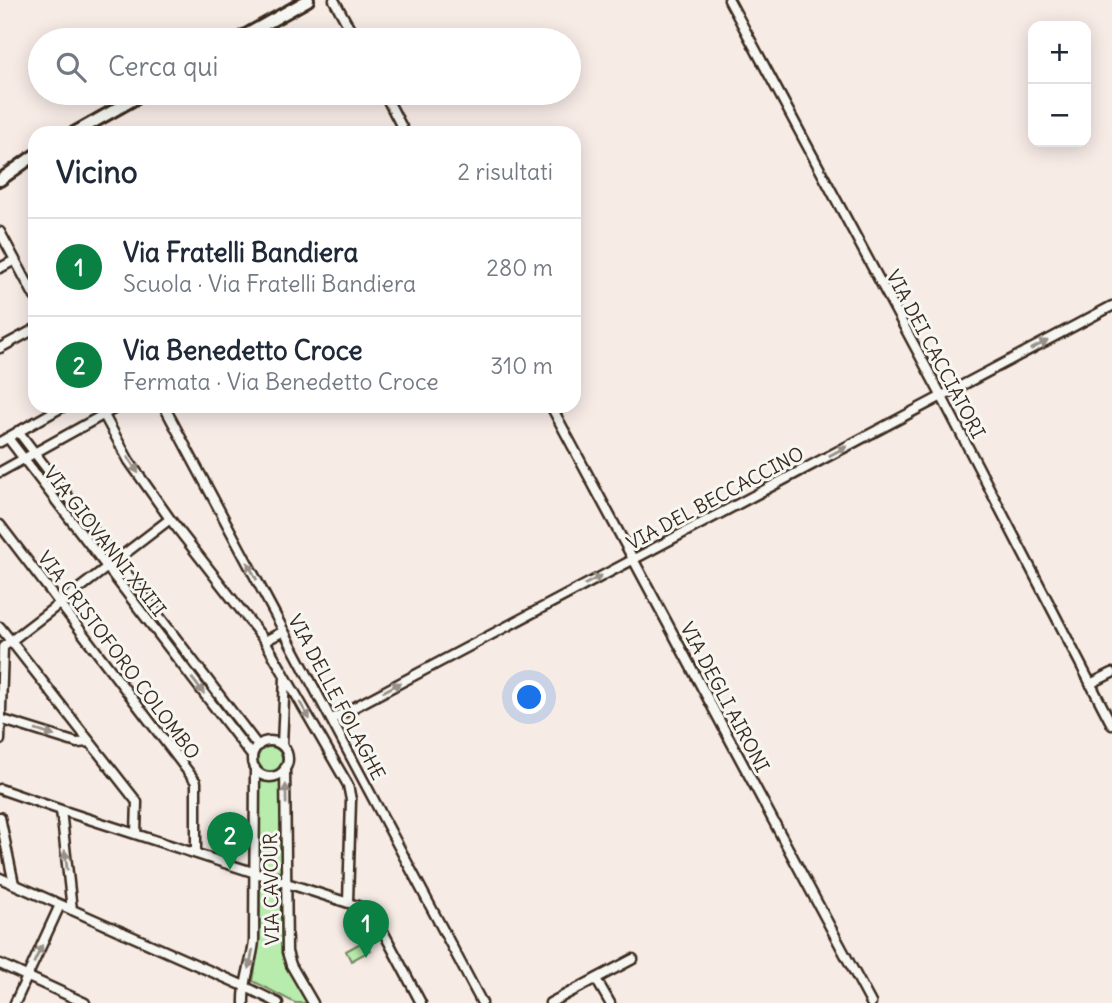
<!DOCTYPE html>
<html lang="it">
<head>
<meta charset="utf-8">
<style>
	:root { --surface:#fff; --page:#f6f6f7; --text:#1f2937; --muted:#747a83; --line:#e0e1e3; --accent:#0b8043 }
	body { margin:0; font-family:Delius,sans-serif; background:var(--page); color:var(--text) }
	.controls { position:absolute; right:21px; top:21px; display:grid; overflow:hidden; border-radius:14px; box-shadow:0 4px 18px #0003 }
	.controls button { width:63px; height:63px; display:grid; place-items:center; padding:0; border:0; border-bottom:2px solid var(--line); background:var(--surface); color:var(--text); font:35px sans-serif }
	.you { position:absolute; left:530px; top:698px; width:24px; height:24px; margin:-18px; border:5px solid #fff; border-radius:50%; background:#1a73e8; box-shadow:0 0 0 10px #1a73e833 }
	.badge { display:grid; place-items:center; width:46px; height:46px; border-radius:50%; background:var(--accent); color:#fff; font-size:23px; font-weight:700 }
	.pin { position:absolute; translate:-50% -58px; filter:drop-shadow(0 2px 4px #0008) }
	.pin::after { content:''; position:absolute; top:37px; width:24px; height:21px; background:inherit; clip-path:polygon(0 0,100% 0,50% 100%) }
	.list { margin:0; padding:0; list-style:none }
	h2 { display:flex; justify-content:space-between; align-items:center; height:91px; margin:0; padding:0 28px; font-size:30px }
	h2 small { font-size:23px; font-weight:400; color:var(--muted) }
	.list li { display:grid; grid-template-columns:46px 1fr auto; gap:21px; align-items:center; box-sizing:border-box; height:98px; padding:0 28px; border-top:2px solid var(--line) }
	.list b { display:block; font-size:26px; white-space:nowrap }
	.list p { margin:0; font-size:23px; white-space:nowrap; color:var(--muted) }
	.list em { font-size:23px; font-style:normal; color:var(--muted) }
	.icon { flex:none; width:38px; height:38px; fill:none; stroke:currentColor; stroke-width:2; stroke-linecap:round; stroke-linejoin:round }
	.map { position:relative; flex:none; width:1112px; height:1003px; overflow:hidden }
	.search { position:absolute; background:var(--surface); box-shadow:0 4px 18px #0003; left:28px; top:28px; width:553px; height:77px; display:flex; align-items:center; gap:18px; box-sizing:border-box; padding:0 24px; border-radius:38px; color:var(--muted); font-size:26px }
	.panel { position:absolute; background:var(--surface); box-shadow:0 4px 18px #0003; left:28px; top:126px; width:553px; height:287px; border-radius:21px }
	.map>svg:first-child { display:block }
</style>
</head>
<body>
<div class="map">
<svg width="1112" height="1003" viewBox="0 0 1112 1003">
	<rect width="100%" height="100%" fill="#f7ebe6"/>
	<filter id="ink" filterUnits="userSpaceOnUse"><feTurbulence type="fractalNoise" baseFrequency=".0143" numOctaves="2"/><feDisplacementMap in="SourceGraphic" scale="14" xChannelSelector="R" yChannelSelector="G"/><feConvolveMatrix kernelMatrix="1 2 1 2 8 2 1 2 1" color-interpolation-filters="sRGB"/></filter>
	<g filter="url(#ink)">
		<path fill="#b7ecad" stroke="#798b66" stroke-width="2" d="M258 759a12 12 0 1 1 24 0a12 12 0 1 1-24 0Z
			M282,776L283,873L257,865L258,777L269,781Z
			M260,881L282,890L283,951L308,1003H295L253,981L259,945Z
			M366,940L371,950L351,961L346,951Z"/>
		<g fill="none" stroke-linecap="round" stroke-linejoin="round">
			<defs>
				<path id="street" d="M334,0L356,40
					M729,0L942,397L1112,725
					M384,93L405,133
					M0,232L35,297
					M0,268L15,260
					M0,348L35,329
					M99,406L129,461L170,519L265,641L348,785L351,800L348,902
					M164,406L482,1003
					M551,406L871,1003
					M18,431L258,746
					M8,438L252,756
					M0,442L64,406
					M0,472L119,406
					M0,525L196,782V852
					M0,627L137,802L136,833
					M265,641L284,631
					M1090,684L1112,673
					M0,719L77,743L90,742
					M332,719L1112,306
					M0,740L3,647L170,519
					M252 759a18 18 0 1 1 36 0a18 18 0 1 1-36 0Z
					M282,745L285,676
					M285,768L287,952L291,965L313,1003
					M0,789L61,810L367,909L376,918L421,1003
					M61,810L72,910
					M0,817L14,884
					M0,878L244,986L278,1003
					M0,964L85,1003
					M596,979L610,1003
					M15,1003L60,905
					M244,1003C243,982 252,962 254,941L255,768
					M550,1003L633,959"/>
				<path id="secondary" d="M237,40L308,0
					M74,133L145,93
					M0,180L35,155"/>
			</defs>
			<use href="#street" stroke="#3b2a1e" stroke-width="13"/>
			<use href="#secondary" stroke="#3b2a1e" stroke-width="16"/>
			<use href="#street" stroke="#f6f6f2" stroke-width="8"/>
			<use href="#secondary" stroke="#f6f6f2" stroke-width="10"/>
		</g>
		<defs><path id="oneway-solid" d="M-6-.8H1V-3.2L6.5 0L1 3.2V.8H-6Z" transform="scale(1.75)"/></defs>
		<g fill="#989088">
			<use href="#oneway-solid" transform="translate(1039 345) rotate(-28)"/>
			<use href="#oneway-solid" transform="translate(838 451) rotate(-28)"/>
			<use href="#oneway-solid" transform="translate(133 465) rotate(57)"/>
			<use href="#oneway-solid" transform="translate(252 571) rotate(-118)"/>
			<use href="#oneway-solid" transform="translate(593 580) rotate(-28)"/>
			<use href="#oneway-solid" transform="translate(198 686) rotate(52)"/>
			<use href="#oneway-solid" transform="translate(392 687) rotate(-28)"/>
			<use href="#oneway-solid" transform="translate(305 711) rotate(60)"/>
			<use href="#oneway-solid" transform="translate(45 733) rotate(18)"/>
			<use href="#oneway-solid" transform="translate(286 794) rotate(-91)"/>
			<use href="#oneway-solid" transform="translate(66 860) rotate(-97)"/>
			<use href="#oneway-solid" transform="translate(38 954) rotate(-65)"/>
			<use href="#oneway-solid" transform="translate(251 959) rotate(100)"/>
		</g>
	</g>
	<g text-anchor="middle" stroke-width="6" stroke-linejoin="round" paint-order="stroke">
		<g font-size="19" fill="#3b2a1e" stroke="#f6f6f2">
			<text transform="translate(936 354) rotate(62)" y="7">VIA DEI CACCIATORI</text>
			<text transform="translate(715 498) rotate(-28)" y="7">VIA DEL BECCACCINO</text>
			<text transform="translate(105 541) rotate(52)" y="7">VIA GIOVANNI XXIII</text>
			<text transform="translate(119 655) rotate(53)" y="7">VIA CRISTOFORO COLOMBO</text>
			<text transform="translate(337 697) rotate(62)" y="7">VIA DELLE FOLAGHE</text>
			<text transform="translate(725 697) rotate(62)" y="7">VIA DEGLI AIRONI</text>
			<text transform="translate(271 889) rotate(-91)" y="7">VIA CAVOUR</text>
		</g>
	</g>
</svg>
<div class="controls">
<button>+</button>
<button>−</button>
</div>
<div class="you"></div>
<div class="pin badge" style="left:366px;top:958px">1</div>
<div class="pin badge" style="left:230px;top:870px">2</div>
<div class="search"><svg class="icon" aria-label="search" viewBox="0 0 24 24"><circle cx="10" cy="10" r="6"/><path d="M15 15l6 6"/></svg>Cerca qui</div>
<section class="panel">
<h2>Vicino<small>2 risultati</small></h2>
<ul class="list">
<li><span class="badge">1</span><div><b>Via Fratelli Bandiera</b><p>Scuola · Via Fratelli Bandiera</p></div><em>280 m</em></li>
<li><span class="badge">2</span><div><b>Via Benedetto Croce</b><p>Fermata · Via Benedetto Croce</p></div><em>310 m</em></li>
</ul>
</section>
</div>
</body>
</html>
